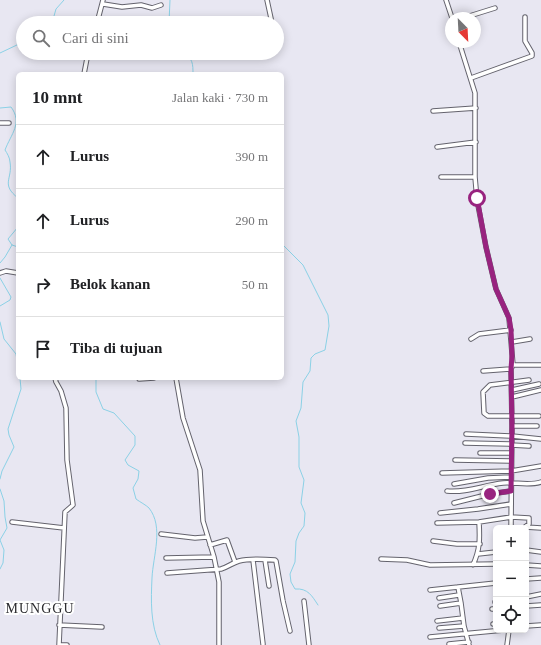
<!DOCTYPE html>
<html lang="id">
<head>
<meta charset="utf-8">
<style>
	:root { --surface:#fff; --page:#f6f6f6; --text:#202124; --muted:#757577; --line:#e0e0e0 }
	body { margin:0; font-family:Georgia,serif; background:var(--page); color:var(--text) }
	.controls { position:absolute; right:12px; bottom:12px; display:grid; overflow:hidden; border-radius:6px; box-shadow:0 2px 10px #0003 }
	.controls button { width:36px; height:36px; display:grid; place-items:center; padding:0; border:0; border-bottom:1px solid var(--line); background:var(--surface); color:var(--text); font:20px sans-serif }
	.compass { position:absolute; left:445px; top:12px; width:36px; height:36px; border-radius:50%; background:var(--surface); box-shadow:0 2px 10px #0003; rotate:156deg }
	.stop { position:absolute; width:12px; height:12px; margin:-9px; border:3px solid #98237f; border-radius:50%; background:#fff }
	.stop.end { background:#98237f; border-color:#fff; box-shadow:0 1px 4px #0008 }
	.list { margin:0; padding:0; list-style:none }
	h2 { display:flex; justify-content:space-between; align-items:center; height:52px; margin:0; padding:0 16px; font-size:17px }
	h2 small { font-size:13px; font-weight:400; color:var(--muted) }
	.list li { display:grid; grid-template-columns:26px 1fr auto; gap:12px; align-items:center; box-sizing:border-box; height:64px; padding:0 16px; border-top:1px solid var(--line) }
	.list b { display:block; font-size:15px; white-space:nowrap }
	.list em { font-size:13px; font-style:normal; color:var(--muted) }
	.icon { flex:none; width:22px; height:22px; fill:none; stroke:currentColor; stroke-width:2; stroke-linecap:round; stroke-linejoin:round }
	.map { position:relative; flex:none; width:541px; height:645px; overflow:hidden }
	.search { position:absolute; background:var(--surface); box-shadow:0 2px 10px #0003; left:16px; top:16px; width:268px; height:44px; display:flex; align-items:center; gap:10px; box-sizing:border-box; padding:0 14px; border-radius:22px; color:var(--muted); font-size:15px }
	.panel { position:absolute; background:var(--surface); box-shadow:0 2px 10px #0003; left:16px; top:72px; width:268px; height:308px; border-radius:6px }
	.map>svg:first-child { display:block }
</style>
</head>
<body>
<div class="map">
<svg width="541" height="645" viewBox="0 0 541 645">
	<rect width="100%" height="100%" fill="#e8e7f2"/>
	<g fill="none" stroke-linecap="round" stroke-linejoin="round">
		<path stroke="#8bd1e6" stroke-width="1" d="M52,23L56,9L64,0
			M169,23L170,0
			M0,53L19,44L23,45
			M183,53C193,58 193,64 193,74
			M0,108L11,107C23,123 11,134 5,150C7,153 10,158 10,162C13,179 0,184 18,198
			M18,227L8,239L12,245L18,247
			M282,237L283,245L303,265L328,315L329,326L325,350L315,354L311,358L310,371L303,382L301,408L296,421L299,437V467L304,480L301,503L305,513L304,526L299,533L296,541L295,562L290,574L291,582L295,589C308,588 312,596 318,605
			M0,263L5,257L12,245
			M0,278L11,297L10,300L0,306
			M0,322L4,339L16,354L18,366
			M96,378V392L103,409L114,413L135,436V445L125,460L128,465L139,471L138,479L133,488L136,499C140,502 146,505 149,508C164,527 153,556 152,578C151,599 150,625 160,645
			M0,479L2,471L14,447L9,435L8,429L21,389L20,378
			M0,489L4,501L5,517L7,528L0,540L4,550L3,563L0,569"/>
		<defs>
			<path id="minor" d="M267,0L272,23
				M446,0L452,18
				M103,4L122,7L141,5L152,8L161,5
				M463,18L495,8
				M97,23L103,0
				M459,42L475,93V177L477,200L486,247L496,289L509,318L513,365L511,369L512,426L511,528
				M84,74L88,53
				M471,78L532,56V53L525,41V17
				M433,111L476,108
				M0,123H9
				M437,147L476,142
				M441,177H475
				M0,273L6,271L18,273
				M471,339L479,334L511,330
				M512,342L530,339
				M513,365H541
				M483,371L511,369
				M55,378L56,382L61,391L66,408L67,460L73,505L65,512L59,645
				M176,378L183,418L200,470L203,521L214,557L219,582V645
				M139,379L154,378
				M529,380L490,385L483,392L484,413L488,416H539
				M512,390L539,384
				M512,397L541,390
				M512,426H537
				M466,434L512,436L541,439
				M465,443L512,444
				M511,445L529,446
				M480,453H511
				M455,460L511,461
				M442,473L511,471L541,466
				M454,484L488,478L511,477
				M447,491C468,493 483,485 503,483C516,482 529,486 541,482
				M454,503L490,494L511,491
				M440,513L478,509L511,504
				M12,522L64,528
				M437,523L479,522L511,517L529,518V524L525,527L541,528
				M161,534L195,538L207,537
				M433,541L457,544H480
				M210,545L227,540L235,562
				M526,550L541,552
				M478,554L496,552
				M166,558L214,557
				M381,559L407,560L430,565L496,564
				M253,560L263,644
				M265,560L269,586
				M473,565C480,549 480,540 479,522
				M526,565L541,566
				M167,573L221,569C228,567 232,563 239,561C250,558 263,559 275,560L276,561L283,601L290,631
				M526,579L541,578
				M458,587L461,603L464,626L469,645
				M430,590L496,583
				M526,597L541,594
				M439,598L459,595
				M304,601L309,645
				M495,602H496
				M440,606L461,603
				M526,606L541,605
				M492,609H496
				M437,621L463,618
				M493,624H496
				M59,625L102,627
				M526,626L541,625
				M439,628L464,626
				M430,637L504,630
				M449,644L469,642
				M59,645H67
				M507,645L509,630"/>
		</defs>
		<use href="#minor" stroke="#64636d" stroke-width="5.5"/>
		<use href="#minor" stroke="#fff" stroke-width="3.5"/>
	</g>
	<g fill="none" stroke-linecap="round" stroke-linejoin="round">
		<path stroke="#98237f" stroke-width="5" d="M477,198L486,247L496,289L509,318L511,330L512,356L511,369L512,426L511,491L490,494"/>
	</g>
	<g text-anchor="middle" stroke-width="4" stroke-linejoin="round" paint-order="stroke">
		<g font-size="14" letter-spacing="1" fill="#2b2b2f" stroke="#fff">
			<text x="40" y="613">MUNGGU</text>
		</g>
	</g>
</svg>
<div class="controls">
<button>+</button>
<button>−</button>
<button><svg class="icon" aria-label="locate" viewBox="0 0 24 24"><circle cx="12" cy="12" r="6"/><path d="M12 2v4M12 18v4M2 12h4M18 12h4"/></svg></button>
</div>
<svg class="compass" viewBox="-18 -18 36 36"><path d="M0-13l5 13h-10z" fill="#e53935"/><path d="M0 13l5-13h-10z" fill="#757577"/></svg>
<div class="stop" style="left:477px;top:198px"></div>
<div class="stop end" style="left:490px;top:494px"></div>
<div class="search"><svg class="icon" aria-label="search" viewBox="0 0 24 24"><circle cx="10" cy="10" r="6"/><path d="M15 15l6 6"/></svg>Cari di sini</div>
<section class="panel">
<h2>10 mnt<small>Jalan kaki · 730 m</small></h2>
<ul class="list">
<li><svg class="icon" aria-label="ahead" viewBox="0 0 24 24"><path d="M12 20V5M6 11l6-6 6 6"/></svg><div><b>Lurus</b></div><em>390 m</em></li>
<li><svg class="icon" aria-label="ahead" viewBox="0 0 24 24"><path d="M12 20V5M6 11l6-6 6 6"/></svg><div><b>Lurus</b></div><em>290 m</em></li>
<li><svg class="icon" aria-label="right" viewBox="0 0 24 24"><path d="M7 20v-9h11M14 6l5 5-5 5"/></svg><div><b>Belok kanan</b></div><em>50 m</em></li>
<li><svg class="icon" aria-label="arrive" viewBox="0 0 24 24"><path d="M6 21V4h12l-3 4 3 4H6"/></svg><div><b>Tiba di tujuan</b></div></li>
</ul>
</section>
</div>
</body>
</html>
